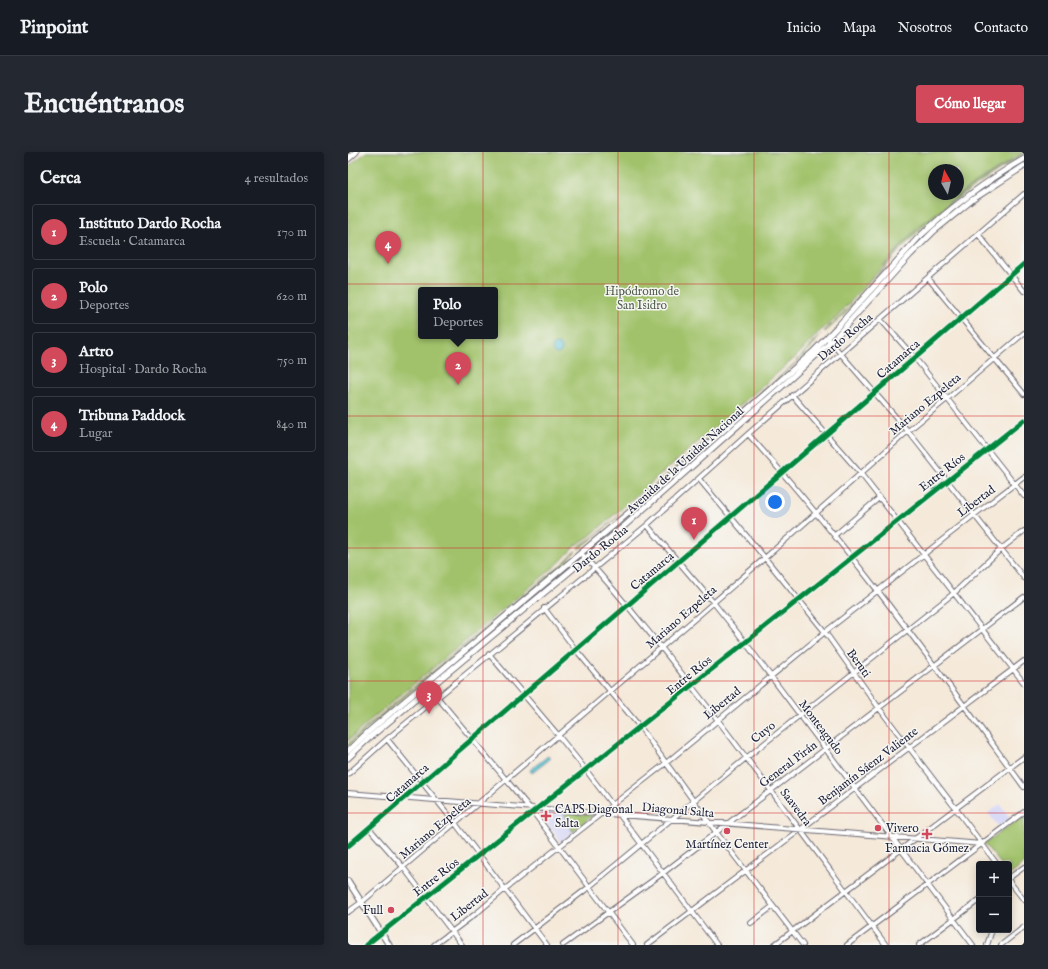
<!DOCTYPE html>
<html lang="es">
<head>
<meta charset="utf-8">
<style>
	:root { --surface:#171b24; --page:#242831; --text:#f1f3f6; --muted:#9ea1a6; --line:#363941; --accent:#d1495b }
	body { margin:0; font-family:"IM FELL English",serif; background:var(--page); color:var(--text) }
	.controls { position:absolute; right:12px; bottom:12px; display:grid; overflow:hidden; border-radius:4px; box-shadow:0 2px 10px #0003 }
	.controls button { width:36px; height:36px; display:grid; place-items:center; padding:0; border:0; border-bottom:1px solid var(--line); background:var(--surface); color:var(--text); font:20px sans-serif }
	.compass { position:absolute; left:580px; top:12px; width:36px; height:36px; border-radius:50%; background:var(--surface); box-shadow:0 2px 10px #0003; rotate:352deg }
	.you { position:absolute; left:427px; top:350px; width:14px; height:14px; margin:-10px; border:3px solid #fff; border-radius:50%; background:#1a73e8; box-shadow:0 0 0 6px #1a73e833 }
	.badge { display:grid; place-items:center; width:26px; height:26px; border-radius:50%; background:var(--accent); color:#fff; font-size:13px; font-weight:700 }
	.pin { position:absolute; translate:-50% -33px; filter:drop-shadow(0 1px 2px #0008) }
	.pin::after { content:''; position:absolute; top:21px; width:14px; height:12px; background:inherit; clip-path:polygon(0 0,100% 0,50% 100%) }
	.popup { position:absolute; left:70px; top:135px; width:80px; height:52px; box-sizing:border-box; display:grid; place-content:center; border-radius:4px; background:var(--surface); filter:drop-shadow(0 1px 3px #0005); font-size:13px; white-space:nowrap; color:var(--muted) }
	.popup b { font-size:15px; color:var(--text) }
	.popup::after { content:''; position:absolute; left:50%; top:100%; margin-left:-8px; border:8px solid transparent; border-top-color:var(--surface) }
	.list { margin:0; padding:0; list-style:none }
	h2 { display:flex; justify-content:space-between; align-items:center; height:52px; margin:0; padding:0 16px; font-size:17px }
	h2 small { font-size:13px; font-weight:400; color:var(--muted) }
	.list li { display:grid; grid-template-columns:26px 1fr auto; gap:12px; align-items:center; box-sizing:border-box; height:56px; margin:0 8px 8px; padding:0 8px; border:1px solid var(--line); border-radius:4px }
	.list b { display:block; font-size:15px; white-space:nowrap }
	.list p { margin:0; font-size:13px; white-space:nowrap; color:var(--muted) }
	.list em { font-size:13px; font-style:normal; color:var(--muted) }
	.map { position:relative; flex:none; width:676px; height:793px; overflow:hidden; border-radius:4px }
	header { display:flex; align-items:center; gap:24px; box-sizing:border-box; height:56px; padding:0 20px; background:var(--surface); border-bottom:1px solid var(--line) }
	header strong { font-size:19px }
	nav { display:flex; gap:22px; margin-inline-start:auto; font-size:14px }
	.intro { display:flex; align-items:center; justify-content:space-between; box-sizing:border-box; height:96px; padding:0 24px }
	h1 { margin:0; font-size:28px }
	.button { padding:10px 18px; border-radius:4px; background:var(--accent); color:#fff; font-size:14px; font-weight:700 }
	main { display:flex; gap:24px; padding:0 24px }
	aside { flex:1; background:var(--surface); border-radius:4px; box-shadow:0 2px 10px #0003 }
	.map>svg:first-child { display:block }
</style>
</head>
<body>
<header>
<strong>Pinpoint</strong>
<nav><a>Inicio</a><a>Mapa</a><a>Nosotros</a><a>Contacto</a></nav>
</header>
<div class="intro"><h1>Encuéntranos</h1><a class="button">Cómo llegar</a></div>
<main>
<aside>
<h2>Cerca<small>4 resultados</small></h2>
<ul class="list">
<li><span class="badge">1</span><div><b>Instituto Dardo Rocha</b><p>Escuela · Catamarca</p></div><em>170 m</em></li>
<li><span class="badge">2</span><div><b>Polo</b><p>Deportes</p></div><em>620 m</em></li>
<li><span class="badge">3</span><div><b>Artro</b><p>Hospital · Dardo Rocha</p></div><em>750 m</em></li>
<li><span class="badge">4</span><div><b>Tribuna Paddock</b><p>Lugar</p></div><em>840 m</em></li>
</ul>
</aside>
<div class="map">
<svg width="676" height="793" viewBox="0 0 676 793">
	<rect width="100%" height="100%" fill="#f6f6f2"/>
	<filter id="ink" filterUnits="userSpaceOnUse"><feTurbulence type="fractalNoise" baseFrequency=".025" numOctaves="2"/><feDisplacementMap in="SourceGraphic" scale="8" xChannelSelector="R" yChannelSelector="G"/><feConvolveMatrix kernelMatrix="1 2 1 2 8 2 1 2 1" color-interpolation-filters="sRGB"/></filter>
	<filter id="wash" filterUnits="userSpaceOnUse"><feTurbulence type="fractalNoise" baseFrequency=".012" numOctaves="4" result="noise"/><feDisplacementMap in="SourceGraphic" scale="16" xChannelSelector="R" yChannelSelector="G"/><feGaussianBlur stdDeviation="0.9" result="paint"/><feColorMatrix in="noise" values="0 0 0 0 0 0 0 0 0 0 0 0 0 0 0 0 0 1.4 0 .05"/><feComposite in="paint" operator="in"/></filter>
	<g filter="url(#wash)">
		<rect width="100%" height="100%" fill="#f5e9d9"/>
		<path fill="#d6d7f8" d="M652,652L662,666L651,675L640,661Z
			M191,659L216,661L225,680L213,690L191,660Z"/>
		<path fill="#a1c26b" stroke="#627253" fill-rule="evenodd" d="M18,0H676L617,38L569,76L488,166L471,180L448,205L242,384L228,393L212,410L25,566L0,589V15ZM586,18H610V42H586ZM73,138H147V184H73Z
			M676,2L604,50L574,76L550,100L494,165L477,180L476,179C511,150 537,110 569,78C600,47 639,25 676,2Z
			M676,9V12L589,75L571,90L487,183L486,182L571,87L625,42Z
			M473,182L464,195L447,212L296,344L244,387L231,397L230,396L231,394L244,386L277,359L447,211Z
			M475,193L468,202L300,352L241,399L256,385L318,332Z
			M227,399H228L216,412L24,572L0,595V592L23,571L215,411Z
			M226,410L219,419L0,605V601L17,585Z
			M216,661L245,663L225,680Z
			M676,663V712L662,723L661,712H653L636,692Z"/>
		<path fill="#57c2d2" stroke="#3c7286" d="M204 197a5 5 0 1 1 10 0a5 5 0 1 1-10 0Z
			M200,604L202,607L184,621L182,618Z"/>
	</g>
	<g filter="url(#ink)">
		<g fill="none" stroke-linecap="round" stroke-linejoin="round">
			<defs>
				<path id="minor" d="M630,82L676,139
					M580,126L676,242
					M533,168L567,206L676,344
					M479,186L560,279L676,426
					M444,243L513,322L676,531
					M400,282C500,393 587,514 676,635
					M351,327L417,406L477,480L531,556L608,657L649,712
					M299,373L365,450L397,490L625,793
					M487,383L531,346
					M233,401C282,454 325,510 369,567C426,642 482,718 538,793
					M196,456L228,498L292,575L368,680L455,793
					M141,502L210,583L238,618L369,793
					M90,546L185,660L285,793
					M39,587L107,671L199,793
					M0,622L39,587L299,373L400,282L676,42
					M0,641L634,692
					M21,676L55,715L114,793
					M0,694L676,112
					M661,726L676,715
					M661,729L676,748
					M0,760L14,750C197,594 382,440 560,279L599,247L676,181
					M403,771L425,754
					M18,793L676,268
					M86,793L130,760L157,737L318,611L477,480L626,363L676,325
					M165,793L241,735L398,606L606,441L653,397L676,379
					M215,793L315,721L676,445
					M299,793L676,509
					M426,793L676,605
					M499,793L676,660
					M571,793L631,748
					M639,793L644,778
					M653,793L676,775"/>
				<path id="major" d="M0,7L8,0
					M0,599L20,580L297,347L465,200L491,173L570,86C602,56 638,29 676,7
					M0,606L21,586L274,376L430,238L485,188L562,103L586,79L624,48L676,14
					M0,729L41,793"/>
			</defs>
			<use href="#minor" stroke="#6c6872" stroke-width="6"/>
			<use href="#major" stroke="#6c6872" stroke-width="7"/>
			<use href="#minor" stroke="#fff" stroke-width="4"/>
			<use href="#major" stroke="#fff" stroke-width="5"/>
			<defs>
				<path id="cycleway" d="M0,694L676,112
					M18,793L676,268"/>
			</defs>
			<use href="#cycleway" stroke="#f6f6f2" stroke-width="8"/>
			<use href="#cycleway" stroke="#00873e" stroke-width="5"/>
		</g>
	</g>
	<path fill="none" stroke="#d62828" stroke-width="1" stroke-opacity="0.55" d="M135,0V793M270,0V793M406,0V793M541,0V793M0,132H676M0,264H676M0,396H676M0,529H676M0,661H676"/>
	<g fill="#d1495b" stroke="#f6f6f2" stroke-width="1.5">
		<path d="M196 658h4v4h4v4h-4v4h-4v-4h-4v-4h4z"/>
		<circle cx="530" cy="676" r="4"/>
		<circle cx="379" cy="679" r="4"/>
		<path d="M577 676h4v4h4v4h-4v4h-4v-4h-4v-4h4z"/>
		<circle cx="43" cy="758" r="4"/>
	</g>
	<g text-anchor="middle" stroke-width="3" stroke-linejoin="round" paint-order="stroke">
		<g font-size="12" fill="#4e5a4c" stroke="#f6f6f2">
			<text x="294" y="143">Hipódromo de<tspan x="294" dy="14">San Isidro</tspan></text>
		</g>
		<g font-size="12" fill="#22223b" stroke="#f6f6f2">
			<text transform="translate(497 185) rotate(-40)" y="4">Dardo Rocha</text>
			<text transform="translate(550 207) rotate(-41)" y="4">Catamarca</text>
			<text transform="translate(577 252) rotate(-40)" y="4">Mariano Ezpeleta</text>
			<text transform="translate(337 308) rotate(-42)" y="4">Avenida de la Unidad Nacional</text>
			<text transform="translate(594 320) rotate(-38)" y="4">Entre Ríos</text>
			<text transform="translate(628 349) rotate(-37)" y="4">Libertad</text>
			<text transform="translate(252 397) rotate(-39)" y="4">Dardo Rocha</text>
			<text transform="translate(304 419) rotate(-40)" y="4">Catamarca</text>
			<text transform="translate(333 465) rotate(-41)" y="4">Mariano Ezpeleta</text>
			<text transform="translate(511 511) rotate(54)" y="4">Beruti</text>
			<text transform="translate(341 523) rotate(-39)" y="4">Entre Ríos</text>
			<text transform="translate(374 551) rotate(-39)" y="4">Libertad</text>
			<text transform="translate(473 575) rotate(53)" y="4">Monteagudo</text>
			<text transform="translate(415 580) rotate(-38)" y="4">Cuyo</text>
			<text transform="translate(440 612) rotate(-37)" y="4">General Pirán</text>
			<text transform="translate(520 614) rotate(-37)" y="4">Benjamín Sáenz Valiente</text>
			<text transform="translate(59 631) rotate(-41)" y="4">Catamarca</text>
			<text transform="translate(448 655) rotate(53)" y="4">Saavedra</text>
			<text transform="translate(330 658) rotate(5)" y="4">Diagonal Salta</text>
			<text transform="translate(87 676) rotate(-40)" y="4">Mariano Ezpeleta</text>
			<text transform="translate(88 725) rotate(-38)" y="4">Entre Ríos</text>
			<text transform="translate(121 753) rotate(-38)" y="4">Libertad</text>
		</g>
		<g font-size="12" fill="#22223b" stroke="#f6f6f2" text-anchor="start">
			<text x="207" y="661">CAPS Diagonal<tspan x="207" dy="14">Salta</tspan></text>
			<text x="538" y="680">Vivero</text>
			<text x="379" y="696" text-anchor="middle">Martínez Center</text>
			<text x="579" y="700" text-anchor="middle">Farmacia Gómez</text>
			<text x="35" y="762" text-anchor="end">Full</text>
		</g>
	</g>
</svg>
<div class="controls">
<button>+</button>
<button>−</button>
</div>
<svg class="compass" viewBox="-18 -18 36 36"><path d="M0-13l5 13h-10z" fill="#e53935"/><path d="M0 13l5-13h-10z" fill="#9ea1a6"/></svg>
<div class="you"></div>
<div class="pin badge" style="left:346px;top:388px">1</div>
<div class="pin badge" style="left:110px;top:233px">2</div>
<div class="popup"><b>Polo</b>Deportes</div>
<div class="pin badge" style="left:81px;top:562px">3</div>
<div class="pin badge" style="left:40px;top:112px">4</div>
</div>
</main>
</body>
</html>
